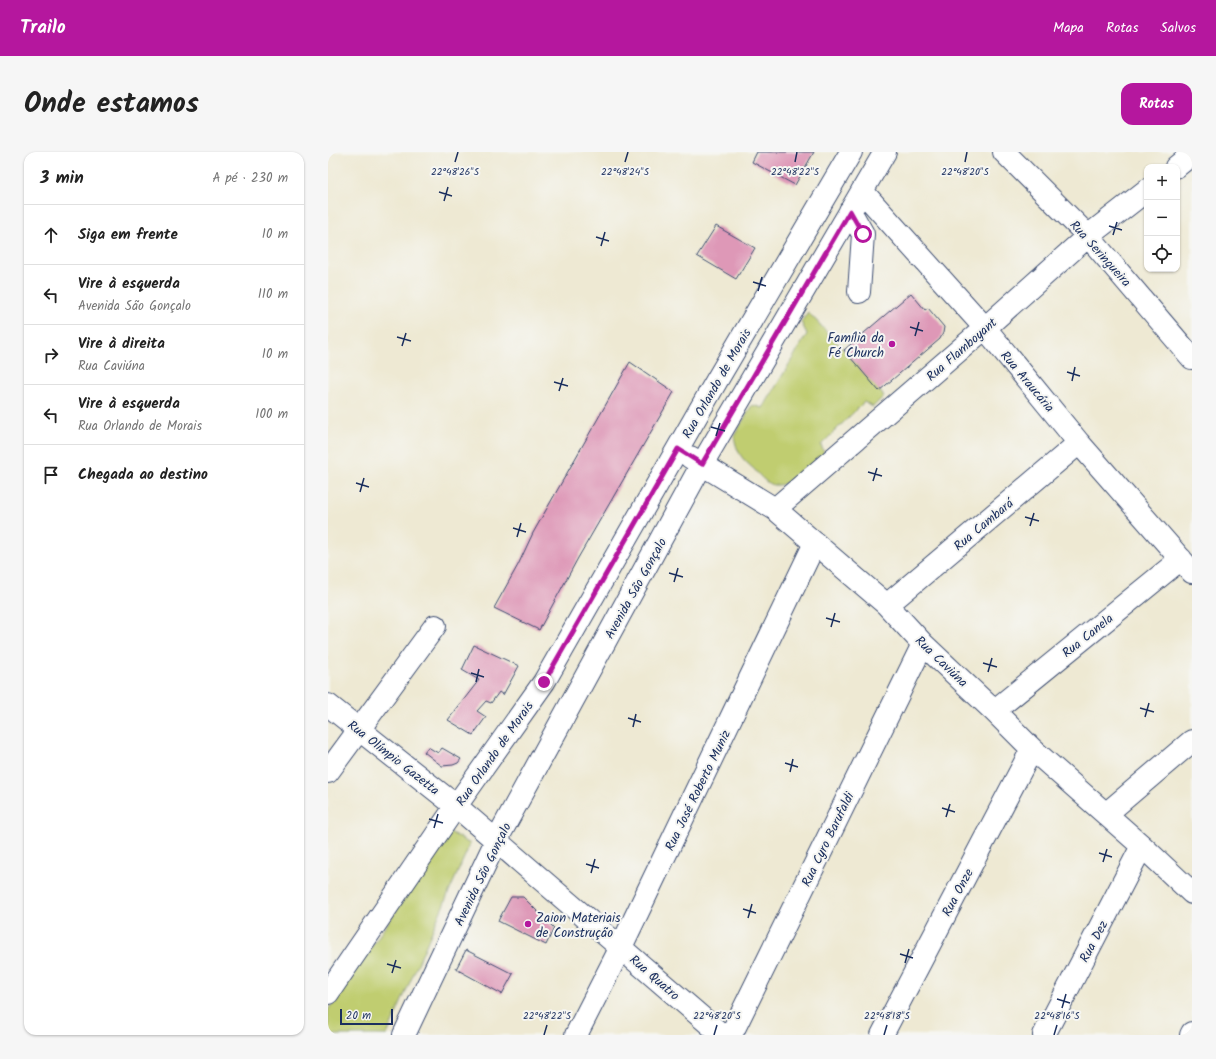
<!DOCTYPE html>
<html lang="pt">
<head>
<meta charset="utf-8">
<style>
	:root { --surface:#fff; --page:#f6f6f6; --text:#222; --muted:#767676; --line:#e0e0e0; --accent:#b5179e }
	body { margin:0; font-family:Kalam,sans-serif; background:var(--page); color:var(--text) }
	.controls { position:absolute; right:12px; top:12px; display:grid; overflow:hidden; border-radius:8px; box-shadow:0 1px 3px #0004 }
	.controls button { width:36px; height:36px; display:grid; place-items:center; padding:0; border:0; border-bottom:1px solid var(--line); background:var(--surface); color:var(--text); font:20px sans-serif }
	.scale { position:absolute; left:12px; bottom:10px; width:53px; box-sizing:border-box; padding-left:4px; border:2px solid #1b2f5e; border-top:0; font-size:11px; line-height:14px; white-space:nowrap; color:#1b2f5e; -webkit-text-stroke:3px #f6f6f2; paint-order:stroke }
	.stop { position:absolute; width:12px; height:12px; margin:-9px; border:3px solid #b5179e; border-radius:50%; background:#fff }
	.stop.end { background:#b5179e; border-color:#fff; box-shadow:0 1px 4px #0008 }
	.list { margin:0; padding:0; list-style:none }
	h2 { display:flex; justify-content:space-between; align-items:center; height:52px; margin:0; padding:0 16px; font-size:17px }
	h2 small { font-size:13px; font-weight:400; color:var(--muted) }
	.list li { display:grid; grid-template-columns:26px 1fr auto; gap:12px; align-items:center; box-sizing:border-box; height:60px; padding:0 16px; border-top:1px solid var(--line) }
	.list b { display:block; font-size:15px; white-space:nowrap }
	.list p { margin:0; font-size:13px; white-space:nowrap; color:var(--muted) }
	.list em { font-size:13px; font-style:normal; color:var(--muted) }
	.icon { flex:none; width:22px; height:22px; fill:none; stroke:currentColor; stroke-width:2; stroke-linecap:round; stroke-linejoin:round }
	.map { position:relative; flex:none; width:864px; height:883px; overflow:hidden; border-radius:12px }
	header { display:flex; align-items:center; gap:24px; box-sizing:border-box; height:56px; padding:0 20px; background:var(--accent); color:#fff }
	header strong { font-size:19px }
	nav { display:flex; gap:22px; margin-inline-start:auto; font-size:14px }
	.intro { display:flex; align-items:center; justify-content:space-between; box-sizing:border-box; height:96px; padding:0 24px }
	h1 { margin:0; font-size:28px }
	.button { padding:10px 18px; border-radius:12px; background:var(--accent); color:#fff; font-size:14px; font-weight:700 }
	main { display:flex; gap:24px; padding:0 24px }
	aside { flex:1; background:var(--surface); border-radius:12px; box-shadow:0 1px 3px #0004 }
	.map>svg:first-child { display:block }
</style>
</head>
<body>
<header>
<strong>Trailo</strong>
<nav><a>Mapa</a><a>Rotas</a><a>Salvos</a></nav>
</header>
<div class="intro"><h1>Onde estamos</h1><a class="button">Rotas</a></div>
<main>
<aside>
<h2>3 min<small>A pé · 230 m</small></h2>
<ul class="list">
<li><svg class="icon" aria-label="ahead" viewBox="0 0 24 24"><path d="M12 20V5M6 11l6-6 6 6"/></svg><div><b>Siga em frente</b></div><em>10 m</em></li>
<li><svg class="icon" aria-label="left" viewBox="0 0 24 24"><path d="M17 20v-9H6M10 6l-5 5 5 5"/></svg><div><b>Vire à esquerda</b><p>Avenida São Gonçalo</p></div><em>110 m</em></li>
<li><svg class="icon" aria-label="right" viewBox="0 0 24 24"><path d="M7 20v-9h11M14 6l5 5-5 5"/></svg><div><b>Vire à direita</b><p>Rua Caviúna</p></div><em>10 m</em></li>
<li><svg class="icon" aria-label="left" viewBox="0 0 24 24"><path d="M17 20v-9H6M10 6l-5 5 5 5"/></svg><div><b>Vire à esquerda</b><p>Rua Orlando de Morais</p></div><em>100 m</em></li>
<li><svg class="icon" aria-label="arrive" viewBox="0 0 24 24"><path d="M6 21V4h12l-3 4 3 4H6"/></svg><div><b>Chegada ao destino</b></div></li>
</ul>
</aside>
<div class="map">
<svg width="864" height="883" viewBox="0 0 864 883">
	<rect width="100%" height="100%" fill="#f6f6f2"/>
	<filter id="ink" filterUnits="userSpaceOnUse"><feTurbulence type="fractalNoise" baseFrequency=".025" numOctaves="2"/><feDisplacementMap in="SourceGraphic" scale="8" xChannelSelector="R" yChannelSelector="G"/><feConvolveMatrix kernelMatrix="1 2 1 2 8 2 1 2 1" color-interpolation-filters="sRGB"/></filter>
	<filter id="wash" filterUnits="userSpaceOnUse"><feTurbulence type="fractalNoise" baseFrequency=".012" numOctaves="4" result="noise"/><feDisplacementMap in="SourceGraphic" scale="16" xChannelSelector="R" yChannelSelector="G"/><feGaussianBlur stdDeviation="0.9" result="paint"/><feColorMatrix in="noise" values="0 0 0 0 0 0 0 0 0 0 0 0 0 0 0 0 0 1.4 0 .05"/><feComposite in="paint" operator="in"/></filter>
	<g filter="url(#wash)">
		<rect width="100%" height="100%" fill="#eee9d3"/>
		<path fill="#c0cd6f" stroke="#6e7e66" d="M480,160L516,198L556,244L545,255L536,250L493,293L497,303C484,313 459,339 442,332C436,329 430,322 426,317C413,306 409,301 406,284L424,253L435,256L479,182L473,170Z
			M122,680L142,692L59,883H0V858Z"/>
		<g id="blocks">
			<path fill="#de98b7" d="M429,0H486L467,33L424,10Z
				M388,74L427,96L408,127L369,104Z
				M583,141L597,158L600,156L616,175L615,181L612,187L551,239L516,198Z
				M302,210L346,240L250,406L211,478L166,456L190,413L205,381Z
				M146,493L191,514L175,543L171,540L163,551L158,549L149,559L158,565L145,583L120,568L151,528L134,518Z
				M100,595L110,601L114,596L133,607L130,611L125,613L114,614L96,600Z
				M183,745H195L226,776L218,793L170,769Z
				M138,798L185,822L174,842L128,817Z"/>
		</g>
	</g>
	<g filter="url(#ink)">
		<use href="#blocks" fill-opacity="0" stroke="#3b4b70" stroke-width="1"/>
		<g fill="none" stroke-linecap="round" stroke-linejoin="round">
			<defs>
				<path id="minor" d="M676,0L760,84L864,206
					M848,15L864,2
					M534,39L657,176L751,291L864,420
					M522,59L535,82L531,140
					M362,305L447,357L559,453L595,492L666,559L704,597L814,694L864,741
					M447,357L657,176L760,84L819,38
					M559,453L751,291
					M0,553L128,654L394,883
					M666,559L853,407
					M0,620L107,474
					M778,662L864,589
					M0,841L128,654L216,530L389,228L523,0
					M76,883L168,689L374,312L557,0
					M248,883L293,795L487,391
					M403,883L595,492
					M554,883L704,597
					M716,883L814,694
					M863,883L864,881"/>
			</defs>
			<use href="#minor" stroke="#3b4b70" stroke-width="24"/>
			<use href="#minor" stroke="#fff" stroke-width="22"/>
		</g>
	</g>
	<g fill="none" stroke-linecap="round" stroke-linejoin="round" filter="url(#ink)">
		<path stroke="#b5179e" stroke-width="5" d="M216,530L350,297L374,312L522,59L535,82"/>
	</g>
	<path fill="none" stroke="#1b2f5e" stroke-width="1.5" d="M127,10L130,0M297,10L300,0M467,10L469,0M637,10L639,0M111,40L124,44M116,49L120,35M781,74L794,78M785,83L789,70M268,85L281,89M273,94L277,80M425,130L438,134M430,139L434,125M582,175L595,179M587,184L591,170M69,185L83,189M74,194L78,181M739,220L752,224M744,229L747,215M226,230L240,234M231,239L235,226M383,275L397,279M388,284L392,271M540,320L554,324M545,329L549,316M28,331L41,335M32,340L36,326M697,365L711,369M702,374L706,361M185,376L198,380M189,385L193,371M341,421L355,425M346,430L350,416M498,466L512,470M503,475L507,461M655,511L669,515M660,520L664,506M143,521L156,525M148,530L151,517M812,556L826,560M817,565L821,551M300,566L313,570M305,575L308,562M457,611L470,615M462,620L465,607M614,656L627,660M618,665L622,652M101,667L115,671M106,676L110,662M771,701L784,705M775,710L779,697M258,712L271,716M263,721L267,707M415,757L428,761M420,766L424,752M572,802L585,806M577,811L581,797M59,812L73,816M64,821L68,808M729,847L742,851M734,856L738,842M216,883L219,873M386,883L389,873M556,883L559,873M726,883L729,873"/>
	<g fill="#b5179e" stroke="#f6f6f2" stroke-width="1.5">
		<circle cx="564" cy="192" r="4"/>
		<circle cx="200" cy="772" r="4"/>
	</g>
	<g text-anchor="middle" stroke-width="4" stroke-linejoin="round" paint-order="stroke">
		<g font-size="13" fill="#1b2f5e" stroke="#f6f6f2">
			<text transform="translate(773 101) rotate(48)" y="5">Rua Seringueira</text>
			<text transform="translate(633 197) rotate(-41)" y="5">Rua Flamboyant</text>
			<text transform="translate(700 229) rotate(50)" y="5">Rua Araucária</text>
			<text transform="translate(388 231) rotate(-60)" y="5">Rua Orlando de Morais</text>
			<text transform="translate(655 372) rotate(-40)" y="5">Rua Cambará</text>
			<text transform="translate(307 436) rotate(-61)" y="5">Avenida São Gonçalo</text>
			<text transform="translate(759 483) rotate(-39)" y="5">Rua Canela</text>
			<text transform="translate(614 509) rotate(44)" y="5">Rua Caviúna</text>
			<text transform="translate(166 601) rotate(-55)" y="5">Rua Orlando de Morais</text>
			<text transform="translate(66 605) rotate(38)" y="5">Rua Olímpio Gazetta</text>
			<text transform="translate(369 638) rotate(-64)" y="5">Rua José Roberto Muniz</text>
			<text transform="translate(499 687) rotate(-64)" y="5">Rua Cyro Barufaldi</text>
			<text transform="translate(154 722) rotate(-64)" y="5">Avenida São Gonçalo</text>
			<text transform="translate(629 740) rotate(-62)" y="5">Rua Onze</text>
			<text transform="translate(765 789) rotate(-62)" y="5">Rua Dez</text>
			<text transform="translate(327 825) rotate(41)" y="5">Rua Quatro</text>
		</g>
		<g font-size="13" fill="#1b2f5e" stroke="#f6f6f2" text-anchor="end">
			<text x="556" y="190">Família da<tspan x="556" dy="15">Fé Church</tspan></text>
			<text x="208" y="770" text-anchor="start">Zaion Materiais<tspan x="208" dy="15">de Construção</tspan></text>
		</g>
	</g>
	<g font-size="10" text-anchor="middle" fill="#1b2f5e" stroke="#f6f6f2" stroke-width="4" stroke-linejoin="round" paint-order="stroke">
		<text x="127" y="23">22°48'26"S</text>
		<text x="297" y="23">22°48'24"S</text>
		<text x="467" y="23">22°48'22"S</text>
		<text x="637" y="23">22°48'20"S</text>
		<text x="219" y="867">22°48'22"S</text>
		<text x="389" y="867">22°48'20"S</text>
		<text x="559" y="867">22°48'18"S</text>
		<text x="729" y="867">22°48'16"S</text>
	</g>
</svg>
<div class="controls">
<button>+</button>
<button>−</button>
<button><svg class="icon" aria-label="locate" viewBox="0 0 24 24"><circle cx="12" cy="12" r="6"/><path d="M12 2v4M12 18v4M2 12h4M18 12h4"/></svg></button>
</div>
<div class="scale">20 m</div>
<div class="stop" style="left:535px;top:82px"></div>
<div class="stop end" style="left:216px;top:530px"></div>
</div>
</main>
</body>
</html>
